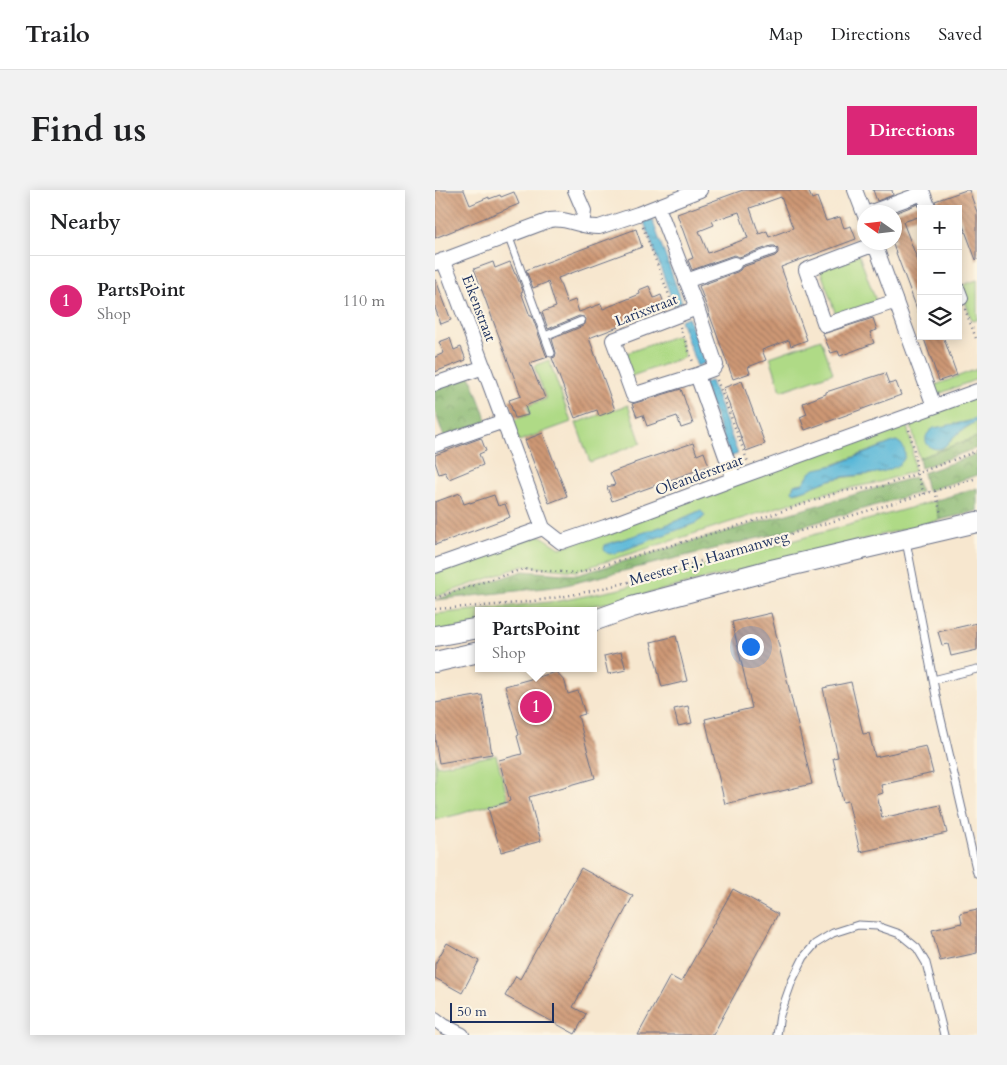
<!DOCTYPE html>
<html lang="en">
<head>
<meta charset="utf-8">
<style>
	:root { --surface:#fff; --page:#f2f2f2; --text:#202124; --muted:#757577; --line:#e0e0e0; --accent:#db2777 }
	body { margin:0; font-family:Cardo,serif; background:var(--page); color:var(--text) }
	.controls { position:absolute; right:15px; top:15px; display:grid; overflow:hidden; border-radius:0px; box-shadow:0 2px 12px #0003 }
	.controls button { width:45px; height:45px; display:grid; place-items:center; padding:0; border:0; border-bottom:1px solid var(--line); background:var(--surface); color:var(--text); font:25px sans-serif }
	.compass { position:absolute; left:422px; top:15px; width:45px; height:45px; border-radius:50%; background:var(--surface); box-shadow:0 2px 12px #0003; rotate:284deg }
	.scale { position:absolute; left:15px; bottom:12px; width:104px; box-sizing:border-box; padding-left:5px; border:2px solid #1b2f5e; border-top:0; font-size:14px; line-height:18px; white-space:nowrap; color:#1b2f5e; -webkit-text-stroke:4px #fcf5e5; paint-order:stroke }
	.you { position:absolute; left:315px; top:456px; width:18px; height:18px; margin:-12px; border:4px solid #fff; border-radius:50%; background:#1a73e8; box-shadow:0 0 0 8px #1a73e833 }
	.badge { display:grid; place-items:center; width:32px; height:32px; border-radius:50%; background:var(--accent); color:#fff; font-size:16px; font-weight:700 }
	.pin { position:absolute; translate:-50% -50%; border:2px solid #fff; box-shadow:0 1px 5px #0006 }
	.popup { position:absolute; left:40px; top:417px; width:122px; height:65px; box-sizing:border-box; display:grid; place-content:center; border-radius:0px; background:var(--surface); filter:drop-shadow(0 1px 4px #0005); font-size:16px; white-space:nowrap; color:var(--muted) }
	.popup b { font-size:19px; color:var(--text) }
	.popup::after { content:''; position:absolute; left:50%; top:100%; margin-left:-10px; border:10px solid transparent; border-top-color:var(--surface) }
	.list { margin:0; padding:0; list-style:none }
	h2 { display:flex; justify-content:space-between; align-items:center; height:65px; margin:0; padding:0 20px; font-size:21px }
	h2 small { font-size:16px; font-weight:400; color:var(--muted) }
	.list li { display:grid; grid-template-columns:32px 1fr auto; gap:15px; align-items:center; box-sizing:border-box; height:90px; padding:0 20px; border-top:1px solid var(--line) }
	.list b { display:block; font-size:19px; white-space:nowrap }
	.list p { margin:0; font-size:16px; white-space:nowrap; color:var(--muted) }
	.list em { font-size:16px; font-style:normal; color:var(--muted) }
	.icon { flex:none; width:28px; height:28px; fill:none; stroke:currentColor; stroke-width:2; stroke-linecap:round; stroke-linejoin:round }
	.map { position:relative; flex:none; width:542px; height:845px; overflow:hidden; border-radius:0px }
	header { display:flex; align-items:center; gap:30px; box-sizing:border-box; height:70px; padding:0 25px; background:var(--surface); border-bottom:1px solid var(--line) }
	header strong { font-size:24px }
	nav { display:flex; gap:28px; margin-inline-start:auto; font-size:18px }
	.intro { display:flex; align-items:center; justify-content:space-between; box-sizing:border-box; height:120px; padding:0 30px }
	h1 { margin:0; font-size:35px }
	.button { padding:12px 22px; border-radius:0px; background:var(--accent); color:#fff; font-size:18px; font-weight:700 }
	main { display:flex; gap:30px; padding:0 30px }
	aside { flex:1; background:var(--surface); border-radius:0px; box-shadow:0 2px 12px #0003 }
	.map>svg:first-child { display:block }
</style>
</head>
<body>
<header>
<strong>Trailo</strong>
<nav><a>Map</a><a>Directions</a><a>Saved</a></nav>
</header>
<div class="intro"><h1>Find us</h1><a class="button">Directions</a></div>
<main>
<aside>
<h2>Nearby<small></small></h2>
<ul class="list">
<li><span class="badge">1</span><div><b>PartsPoint</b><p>Shop</p></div><em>110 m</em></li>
</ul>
</aside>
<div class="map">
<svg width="542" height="845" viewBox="0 0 542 845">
	<defs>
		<pattern id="forest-crowns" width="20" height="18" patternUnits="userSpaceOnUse" patternTransform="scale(1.25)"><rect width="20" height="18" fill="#8bba73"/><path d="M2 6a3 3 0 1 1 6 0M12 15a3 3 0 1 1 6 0" fill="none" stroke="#719862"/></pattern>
		<pattern id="water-ripples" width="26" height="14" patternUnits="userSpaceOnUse" patternTransform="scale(1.25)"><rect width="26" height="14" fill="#59b7d8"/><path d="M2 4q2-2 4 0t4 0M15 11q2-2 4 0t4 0" fill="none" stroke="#4995b2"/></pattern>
		<pattern id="building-back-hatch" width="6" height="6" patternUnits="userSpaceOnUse" patternTransform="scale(1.25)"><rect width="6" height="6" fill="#ce9875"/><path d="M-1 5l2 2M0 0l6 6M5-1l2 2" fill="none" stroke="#a67c63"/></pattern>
	</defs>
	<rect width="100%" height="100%" fill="#fcf5e5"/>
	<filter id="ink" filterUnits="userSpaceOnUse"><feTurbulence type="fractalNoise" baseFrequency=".02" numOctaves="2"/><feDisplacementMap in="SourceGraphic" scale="10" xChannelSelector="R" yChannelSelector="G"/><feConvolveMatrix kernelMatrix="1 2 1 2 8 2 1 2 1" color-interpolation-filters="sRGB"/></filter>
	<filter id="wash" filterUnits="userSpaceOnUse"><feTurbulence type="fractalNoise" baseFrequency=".0096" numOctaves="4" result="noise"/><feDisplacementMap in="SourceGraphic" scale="20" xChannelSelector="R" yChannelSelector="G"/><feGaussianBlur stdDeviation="1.12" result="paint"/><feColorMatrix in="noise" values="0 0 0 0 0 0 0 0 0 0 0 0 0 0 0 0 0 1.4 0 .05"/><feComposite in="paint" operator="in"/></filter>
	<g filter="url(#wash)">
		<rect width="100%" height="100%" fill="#f7e7cf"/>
		<path fill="#afda86" stroke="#658472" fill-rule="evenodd" d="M424,65L441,111L401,125L385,79Z
			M542,90V130L537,131L525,96Z
			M243,145L250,167L194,187L186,165Z
			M386,149L398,183L346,201L335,167Z
			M114,170L136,232L84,251L77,231L95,224L92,216L111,209L99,176Z
			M542,179V189L501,205L498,196Z
			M542,206V227C530,235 513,236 499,238L512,254L520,245L542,231V247L484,268L475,231Z
			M193,215L206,253L155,272L141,233Z
			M471,232L477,257L479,281L445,292L390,303L362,311L141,381L88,376L0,407V384L101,345L106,346L125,358ZM461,251L467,255L437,284L404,288L391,291L364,302L357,301L359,295L368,293L392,277ZM264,321L269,327L266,330L181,363V351C209,344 238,333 264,321Z
			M500,311L505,330L195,408L131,421H44L43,435L0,442V424L125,411L181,400Z
			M61,565L73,609L25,624L0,630V566L2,576Z"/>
		<path fill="url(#forest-crowns)" stroke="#537468" d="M35,186L52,231L9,247L0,221V198Z
			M542,247V258L486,278L484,268Z
			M542,264V285L492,301L488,283Z
			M480,287L486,302L352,341L127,396L0,410L88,381L142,385Z
			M542,298V321L505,330L500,312L502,310Z"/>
		<path fill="url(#water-ripples)" stroke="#3a739b" d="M217,29L247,112L239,115L209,32Z
			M253,127L270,173L262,176L245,130Z
			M276,191L303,264L295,267L268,193Z
			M542,227V231C535,235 528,239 522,244C516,248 513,255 507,258C499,261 489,256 491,247C492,243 496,240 499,238L535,231Z
			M461,251C466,253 469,257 470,263C471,280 438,284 426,285C418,286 410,286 403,288C387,291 374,300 359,303L357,301L359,295L368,293L376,282L381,279L400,275Z
			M264,321H266L270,325L269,327L261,333L181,363C176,364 171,365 169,359L170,355L173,354C204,344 235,335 264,321Z"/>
		<g id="blocks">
			<path fill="url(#building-back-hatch)" fill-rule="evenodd" d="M0,0H29L35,15L54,7V9L65,5L66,7L79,2L84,14L0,48Z
				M308,0H373L377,9L382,7L391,31L405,27L409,38L416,36L421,49L346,77L372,150L356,156L354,150L327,160L331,170L313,177L315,183L298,189L264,96L302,82L305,80L307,77L340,66L343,63V59L340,56H336L304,67L300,65L296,66L257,80L253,70L258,68L242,24ZM346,7L358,38L334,47L332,41L324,44L315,18ZM304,22L313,48L273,63L264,41L279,35L277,31Z
				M438,0H457L458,5L442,11Z
				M531,0H534L542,22V69L541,70L523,22V19H503L500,11Z
				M483,14L486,22V26L468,32L486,79V127H485L457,52H460V23Z
				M201,39L207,57L123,88L132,113L140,110L144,122L166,114L168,119L205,104L204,100L214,96L219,108L226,105L231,119L154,148L180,220L164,226L162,220L140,228L117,168L120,167L121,163L117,149L148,136L150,134L151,129L149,127L144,126L113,139L107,122L121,117L113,92L98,98L91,80Z
				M58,72L60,78L75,72L80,84H81L88,101L86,102L95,126H97L111,165L113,167L95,173L106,200H107L110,208L90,216L93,225L80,228L74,210L86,206L39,79Z
				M0,90H1L16,130L6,134L0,118Z
				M438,128L442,140L435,142L439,153L405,166L403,161L396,163L388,144Z
				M488,146H508L522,185L504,191Z
				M15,148L19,160L26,157L31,170L0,182V167L9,163L4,152Z
				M450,183L454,194L461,192L466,205L370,240L365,227L372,224L368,213L391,204V202Z
				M307,191L330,254L311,261L288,198Z
				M246,199L258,234L246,238L242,226L212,236L208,225L202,227L197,214Z
				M108,243L132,306L114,313L90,250Z
				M46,248L51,261L44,264L48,275L14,289L10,282L4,284L0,272V265Z
				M258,253L262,265L269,262L274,276L177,311L172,297L180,295L175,283L199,274V273Z
				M25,303L29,314L35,312V313L59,305L63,316L70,314L75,327L0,355V312Z
				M336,423L377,594L290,614L270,529L317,518L297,432Z
				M542,433V460L516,466L513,454L507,455L503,442Z
				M241,446L252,491L227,497L216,452Z
				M186,462L191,480L173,484L169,466Z
				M121,482L130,492L133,504L143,501L150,524L143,526L160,588L94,607L106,651L66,662L53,618L75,611L64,570L87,564L82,546L84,545L70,496Z
				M416,492L428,544L434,543L440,567L491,556L498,583L446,595L448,603L442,605L447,628L505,615L512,643L425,662L413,611L408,612L398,568L403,567L388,498Z
				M47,505L57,564L4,573L0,550V513Z
				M253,516L257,533L243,536L239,519Z
				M146,678L198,706L138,817L151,824L140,844L70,806L81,786L85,789Z
				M298,699L343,724L278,845H203L235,786L246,792Z
				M542,719V763L505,771L497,740L527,733L525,723Z
				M12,753L44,771L27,803L0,788V774Z"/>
		</g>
	</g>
	<g filter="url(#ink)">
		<use href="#blocks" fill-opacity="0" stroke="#686f86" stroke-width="1"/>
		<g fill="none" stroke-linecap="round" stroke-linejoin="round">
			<defs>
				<path id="lane" d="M73,45L116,163
					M299,74L338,61
					M110,146L146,131
					M471,351L503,516L542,683
					M498,490L542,479
					M342,845L345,825L357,791L369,767L380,754L398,743L423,735L442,736L465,744L482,758L491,773L509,845"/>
				<path id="street" d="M140,0L149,21L147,35
					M420,0L430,26
					M223,17L262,118L281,175L278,179L262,185L198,205L178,150L262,118
					M436,22L488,3L494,19
					M439,52L499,216
					M440,54L371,80L390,135L461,111
					M8,70L15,87L108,338
					M1,73L115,30C132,27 147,38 164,37L203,24L265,0
					M251,91L299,74
					M523,100L526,108
					M262,185L299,289
					M0,194L49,177
					M0,255L69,231
					M108,338L126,352L170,337L299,289L542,201
					M0,376L108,338
					M0,829L9,836L27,845"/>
				<path id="secondary" d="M158,431L197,417L332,381L542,332
					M0,446L44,438
					M0,472L44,462"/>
			</defs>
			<use href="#lane" stroke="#686f86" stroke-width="9"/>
			<use href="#street" stroke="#686f86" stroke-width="16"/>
			<use href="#secondary" stroke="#686f86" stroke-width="22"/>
			<path stroke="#686f86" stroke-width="2.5" stroke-dasharray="1 4" stroke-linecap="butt" d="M208,37L237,113
				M530,119L542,151
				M245,137L258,172
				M282,190L313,272
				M474,240L478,255L482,283L489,304
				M500,301L506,324
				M0,408L88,379L142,383L309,334L392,306L408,301L448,296L542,261
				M0,419C27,417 54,416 81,413C122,409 162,400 202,390L542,288"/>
			<use href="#lane" stroke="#fff" stroke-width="7"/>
			<use href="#street" stroke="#fff" stroke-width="14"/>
			<use href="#secondary" stroke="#fff" stroke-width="20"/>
		</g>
	</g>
	<g text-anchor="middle" stroke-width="4.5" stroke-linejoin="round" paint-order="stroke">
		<g font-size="15" fill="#1b2f5e" stroke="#fcf5e5">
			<text transform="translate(44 118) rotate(69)" y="5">Eikenstraat</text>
			<text transform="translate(211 120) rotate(-21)" y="5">Larixstraat</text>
			<text transform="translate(264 285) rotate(-20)" y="5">Oleanderstraat</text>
			<text transform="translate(274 368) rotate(-16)" y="5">Meester F.J. Haarmanweg</text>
		</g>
	</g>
</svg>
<div class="controls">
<button>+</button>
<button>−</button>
<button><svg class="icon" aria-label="layers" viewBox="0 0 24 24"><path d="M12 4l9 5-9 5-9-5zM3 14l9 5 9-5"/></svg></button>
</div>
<svg class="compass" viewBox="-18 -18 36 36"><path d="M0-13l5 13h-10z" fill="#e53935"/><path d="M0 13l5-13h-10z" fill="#757577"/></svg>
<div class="scale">50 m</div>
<div class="you"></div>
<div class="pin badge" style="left:101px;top:517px">1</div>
<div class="popup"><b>PartsPoint</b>Shop</div>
</div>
</main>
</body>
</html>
